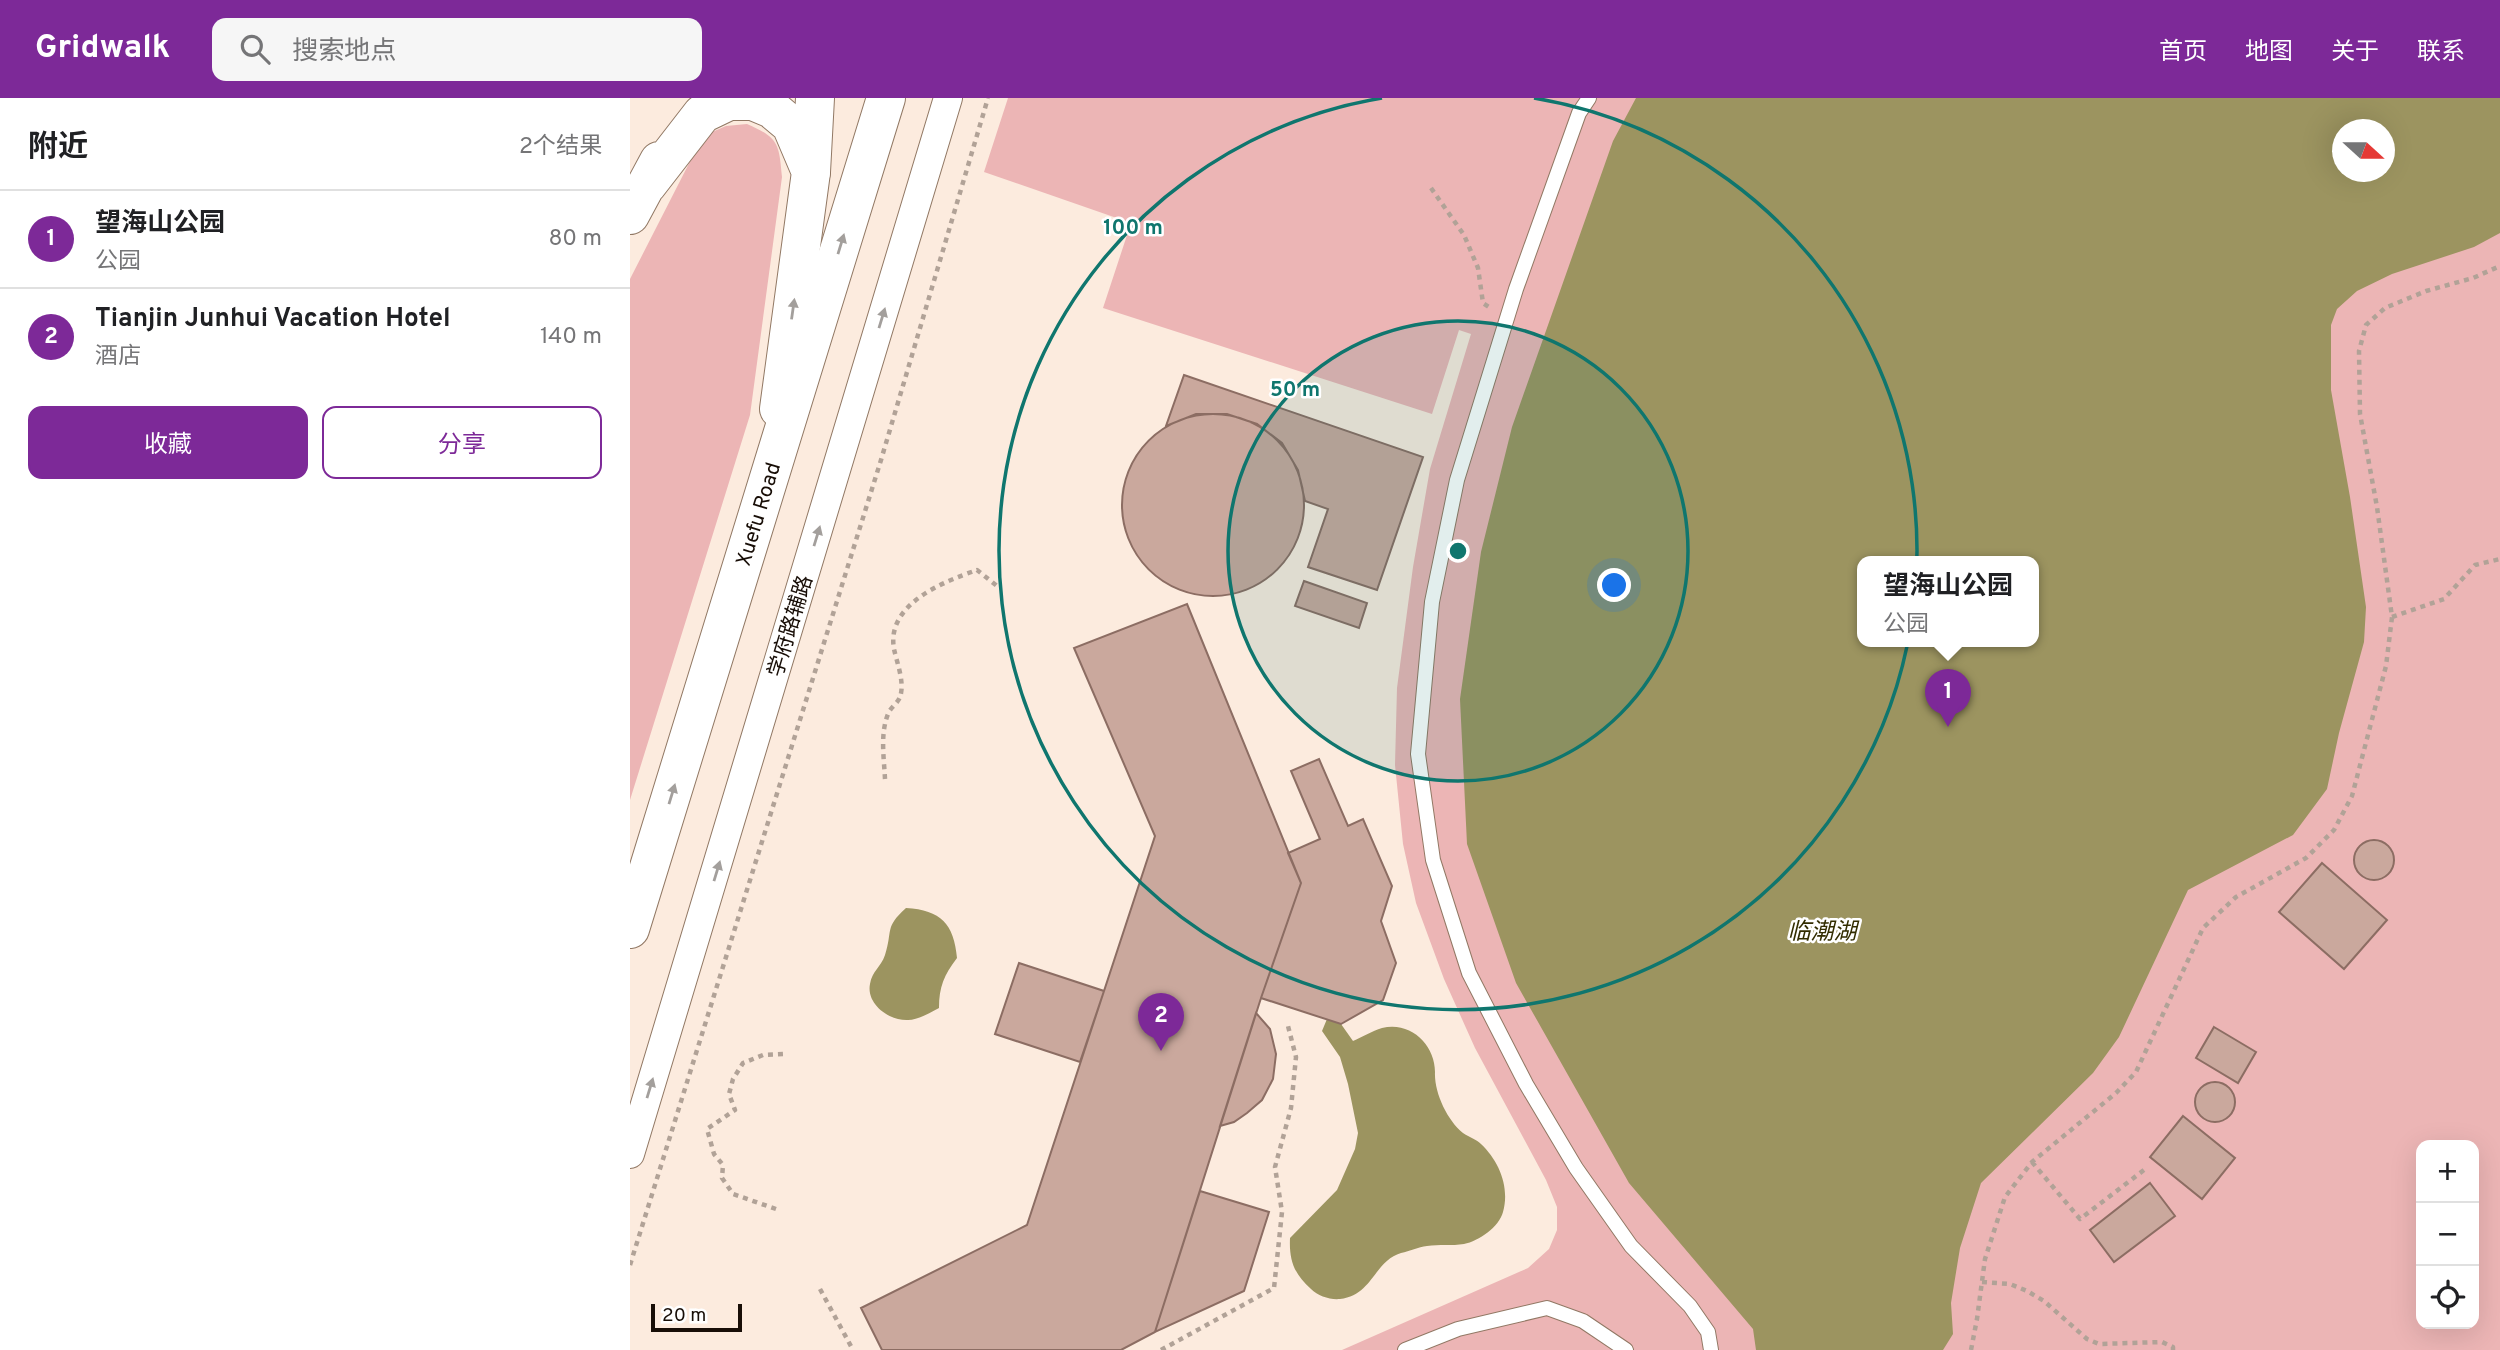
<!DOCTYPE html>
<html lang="zh">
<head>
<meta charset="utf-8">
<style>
	:root { --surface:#fff; --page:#f6f6f6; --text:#202124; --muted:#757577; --line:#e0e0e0; --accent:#7d2998 }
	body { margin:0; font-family:Overpass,"Noto Sans SC",sans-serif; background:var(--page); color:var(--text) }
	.controls { position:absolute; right:21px; bottom:21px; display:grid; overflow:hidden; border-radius:14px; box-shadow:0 7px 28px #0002 }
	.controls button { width:63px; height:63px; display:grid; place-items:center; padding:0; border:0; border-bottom:2px solid var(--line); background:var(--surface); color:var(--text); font:35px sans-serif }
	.compass { position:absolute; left:1702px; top:21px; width:63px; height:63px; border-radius:50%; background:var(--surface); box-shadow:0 7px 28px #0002; rotate:111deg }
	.scale { position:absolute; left:21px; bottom:18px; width:91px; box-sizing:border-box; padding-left:7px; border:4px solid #180e07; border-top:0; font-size:19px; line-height:24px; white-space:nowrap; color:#180e07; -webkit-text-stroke:5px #fff; paint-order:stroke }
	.you { position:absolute; left:985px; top:488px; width:24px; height:24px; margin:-18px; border:5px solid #fff; border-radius:50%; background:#1a73e8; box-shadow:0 0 0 10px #1a73e833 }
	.badge { display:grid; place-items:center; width:46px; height:46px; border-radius:50%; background:var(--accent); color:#fff; font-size:23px; font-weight:700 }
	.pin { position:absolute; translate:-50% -58px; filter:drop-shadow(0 2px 4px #0008) }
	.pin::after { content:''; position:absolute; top:37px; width:24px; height:21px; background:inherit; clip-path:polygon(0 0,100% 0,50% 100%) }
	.popup { position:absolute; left:1227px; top:458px; width:182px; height:91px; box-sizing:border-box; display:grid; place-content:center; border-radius:14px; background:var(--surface); filter:drop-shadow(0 2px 5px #0005); font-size:23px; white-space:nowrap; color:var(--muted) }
	.popup b { font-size:26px; color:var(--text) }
	.popup::after { content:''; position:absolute; left:50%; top:100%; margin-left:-14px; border:14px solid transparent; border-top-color:var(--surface) }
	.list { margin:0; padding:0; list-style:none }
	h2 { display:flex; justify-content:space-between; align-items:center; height:91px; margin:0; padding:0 28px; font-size:30px }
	h2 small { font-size:23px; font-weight:400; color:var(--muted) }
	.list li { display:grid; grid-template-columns:46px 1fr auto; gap:21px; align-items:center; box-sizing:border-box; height:98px; padding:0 28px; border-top:2px solid var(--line) }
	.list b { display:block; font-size:26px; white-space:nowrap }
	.list p { margin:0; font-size:23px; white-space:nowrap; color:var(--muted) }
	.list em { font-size:23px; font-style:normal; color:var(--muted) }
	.actions { display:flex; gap:14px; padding:21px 28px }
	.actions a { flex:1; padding:16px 0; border:2px solid var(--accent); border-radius:14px; text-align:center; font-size:24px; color:var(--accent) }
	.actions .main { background:var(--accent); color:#fff }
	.icon { flex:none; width:38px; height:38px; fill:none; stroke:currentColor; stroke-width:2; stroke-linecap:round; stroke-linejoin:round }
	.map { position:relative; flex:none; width:1870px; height:1252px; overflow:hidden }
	header { display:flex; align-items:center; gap:42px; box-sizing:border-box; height:98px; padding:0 35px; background:var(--accent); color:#fff }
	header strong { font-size:33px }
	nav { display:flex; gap:38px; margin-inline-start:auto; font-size:24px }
	.search { width:490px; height:63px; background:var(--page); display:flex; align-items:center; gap:18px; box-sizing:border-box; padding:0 24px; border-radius:14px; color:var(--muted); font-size:26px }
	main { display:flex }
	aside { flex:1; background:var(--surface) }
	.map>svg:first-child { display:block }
</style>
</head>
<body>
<header>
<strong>Gridwalk</strong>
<div class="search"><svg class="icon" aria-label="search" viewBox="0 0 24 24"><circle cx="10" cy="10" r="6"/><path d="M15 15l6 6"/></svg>搜索地点</div>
<nav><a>首页</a><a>地图</a><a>关于</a><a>联系</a></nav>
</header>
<main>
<aside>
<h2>附近<small>2个结果</small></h2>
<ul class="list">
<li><span class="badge">1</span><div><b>望海山公园</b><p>公园</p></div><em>80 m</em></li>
<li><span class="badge">2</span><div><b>Tianjin Junhui Vacation Hotel</b><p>酒店</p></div><em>140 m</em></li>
</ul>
<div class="actions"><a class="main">收藏</a><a>分享</a></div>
</aside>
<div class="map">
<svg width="1870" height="1252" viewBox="0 0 1870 1252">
	<rect width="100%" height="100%" fill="#fcebde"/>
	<path fill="#ecb5b5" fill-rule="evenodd" d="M378,0H1870V1252H712L898,1170L919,1151L927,1132V1109L916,1082L845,950L814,881L786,805L773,746L765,667L767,590L783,469L800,371L841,236L829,232L802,316L473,210L501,125L354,74ZM1713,32H1755V74H1713ZM1232,463H1404V543H1232ZM1791,1047H1844V1226H1791Z
		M117,26C149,40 149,46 152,79L120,317L0,702V181L73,38L96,28Z"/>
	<path fill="#9c9460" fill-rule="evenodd" d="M1006,0H1870V135L1844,149L1762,176L1727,193L1707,211L1701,227V292L1720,399L1736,509L1734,544L1709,635L1697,691L1663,737L1558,792L1489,939L1463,975L1351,1085L1330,1150L1321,1205L1323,1236L1313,1252H1126L1123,1231L999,1085L886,885L837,746L830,601L851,454L882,329L983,43ZM1713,32H1755V74H1713ZM1232,463H1404V543H1232Z
		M276,810C311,812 324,826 327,860C314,877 309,889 309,910C300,915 288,922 278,922C259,923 236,906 240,886C242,873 251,869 255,857C263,832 254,830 276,810Z
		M697,921L711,926L723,943C732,939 742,933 752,930C781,923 805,947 805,974C804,994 817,1022 833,1035C839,1039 846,1041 851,1046C869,1063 880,1089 873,1114C869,1129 849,1143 834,1146C822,1148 809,1146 797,1148C788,1149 780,1153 771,1155C744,1163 743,1197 710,1201C700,1202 688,1198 681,1191C664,1176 659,1162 660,1140L707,1092L725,1051L728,1035L718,986L710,959L692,933Z"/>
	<path fill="#caa89d" stroke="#8c6d63" stroke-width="2" d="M554,277L793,359L747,492L678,469L698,411L675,403L668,372L652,345L627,326L597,316H566L536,328Z
		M492 407a91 91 0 1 1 182 0a91 91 0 1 1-182 0Z
		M674,483L737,505L729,530L665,508Z
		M557,506L671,785L631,900L525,1234L491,1252H252L231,1210L397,1127L525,738L444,550Z
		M689,661L718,728L733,721L762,788L751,823L766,865L753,902L711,926L631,900L671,785L658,755L690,741L661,673Z
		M1724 762a20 20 0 1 1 40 0a20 20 0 1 1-40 0Z
		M1692,765L1757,822L1714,871L1649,814Z
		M389,865L474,893L450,964L365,936Z
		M626,915L640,931L646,956L643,981L632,1002L617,1015L604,1024L590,1028Z
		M1584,929L1626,954L1608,985L1566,960Z
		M1565 1004a20 20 0 1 1 40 0a20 20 0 1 1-40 0Z
		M1553,1018L1605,1060L1572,1101L1520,1059Z
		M1520,1085L1545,1118L1484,1164L1460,1132Z
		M570,1093L639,1114L614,1193L525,1234Z"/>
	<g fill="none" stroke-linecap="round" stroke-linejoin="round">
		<defs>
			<path id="service" d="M959,0L949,15L886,191L827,382L802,504L788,656L803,762L839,875L896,986L946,1070L1001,1148L1060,1208L1078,1234L1081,1252
				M775,1252L828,1231L917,1210L953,1223L996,1252"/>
			<path id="minor" d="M0,1056L318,0"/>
			<path id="secondary" d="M181,74L185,0"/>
			<path id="primary" d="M17,87L72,16L99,3H123L142,11L161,27L181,74L149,311
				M0,117L29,63"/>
			<path id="trunk" d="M0,831L256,0"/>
		</defs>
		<use href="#service" stroke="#917864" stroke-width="16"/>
		<use href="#minor" stroke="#917864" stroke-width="30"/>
		<use href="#secondary" stroke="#917864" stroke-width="40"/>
		<use href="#primary" stroke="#917864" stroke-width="40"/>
		<use href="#trunk" stroke="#917864" stroke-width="40"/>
		<path stroke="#b1a297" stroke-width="4.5" stroke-dasharray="5 5" stroke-linecap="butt" d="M801,90L834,137L848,170L853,205L859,209
			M1762,519L1814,501L1845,467L1870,461
			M255,681C254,660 250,636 258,616C260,610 268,605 270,599C275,585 267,565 264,551C256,506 313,484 347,472L367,488
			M1402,1064L1450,1121L1514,1072
			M146,1111L103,1096L92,1080L93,1067L84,1056L77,1031L105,1012L99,996L103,981L113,965L133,957L155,956
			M0,1167L251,362L358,0
			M1352,1184L1380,1186L1397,1193L1414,1203L1457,1241L1469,1246L1532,1244L1543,1249V1252
			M190,1191L223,1252
			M531,1252L644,1190L652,1114L645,1069L661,1010L666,959L658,928
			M1341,1252L1347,1221L1355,1161L1375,1099L1402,1064L1486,995L1506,974L1573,830L1606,799L1676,760L1704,732L1722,698L1756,568L1762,519L1747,409L1730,316L1729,253L1736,227L1755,210L1796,193L1843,180L1870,168"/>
		<use href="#service" stroke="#fff" stroke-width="14"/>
		<use href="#minor" stroke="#fff" stroke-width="28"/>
		<use href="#secondary" stroke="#fff" stroke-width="38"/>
		<use href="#primary" stroke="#fff" stroke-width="38"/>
		<use href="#trunk" stroke="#fff" stroke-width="38"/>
	</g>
	<defs><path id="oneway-solid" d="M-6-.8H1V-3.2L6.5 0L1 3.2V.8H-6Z" transform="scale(1.75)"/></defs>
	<g fill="#a39f9c">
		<use href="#oneway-solid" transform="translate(211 146) rotate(-73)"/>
		<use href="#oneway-solid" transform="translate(163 211) rotate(-82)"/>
		<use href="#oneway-solid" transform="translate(252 220) rotate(-73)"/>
		<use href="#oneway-solid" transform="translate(187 438) rotate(-73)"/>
		<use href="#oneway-solid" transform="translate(42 696) rotate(-73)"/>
		<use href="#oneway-solid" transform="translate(87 773) rotate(-73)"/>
		<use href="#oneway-solid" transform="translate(20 990) rotate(-73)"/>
	</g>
	<circle cx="828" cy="453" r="230" fill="#0f766e" fill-opacity=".12"/>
	<g fill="none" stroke="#0f766e" stroke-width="3.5">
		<circle cx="828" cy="453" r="230"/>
		<path d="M904 0A459 459 0 1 1 752 0"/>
	</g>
	<g text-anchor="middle" stroke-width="5" stroke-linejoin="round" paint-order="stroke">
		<g font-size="21" fill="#180e07" stroke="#fff">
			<text transform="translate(128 416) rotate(-73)" y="7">Xuefu Road</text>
			<text transform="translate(160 528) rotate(-73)" y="7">学府路辅路</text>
		</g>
		<g font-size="23" font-style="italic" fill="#332d01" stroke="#fff">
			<text x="1192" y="841">临潮湖</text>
		</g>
	</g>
	<circle cx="828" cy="453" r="10" fill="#0f766e" stroke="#fff" stroke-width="3.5"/>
	<g font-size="21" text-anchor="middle" font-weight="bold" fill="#0f766e" stroke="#fff" stroke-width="5" stroke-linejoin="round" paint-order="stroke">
		<text x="503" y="136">100 m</text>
		<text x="665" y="298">50 m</text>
	</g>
</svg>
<div class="controls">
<button>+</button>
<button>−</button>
<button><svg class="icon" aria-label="locate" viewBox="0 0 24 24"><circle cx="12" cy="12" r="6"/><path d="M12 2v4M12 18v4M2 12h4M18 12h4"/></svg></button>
</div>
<svg class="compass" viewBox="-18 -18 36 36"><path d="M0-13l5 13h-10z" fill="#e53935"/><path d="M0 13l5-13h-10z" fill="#757577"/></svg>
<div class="scale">20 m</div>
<div class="you"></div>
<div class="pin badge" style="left:1318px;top:629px">1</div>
<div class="popup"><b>望海山公园</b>公园</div>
<div class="pin badge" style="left:531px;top:953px">2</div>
</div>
</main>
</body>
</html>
